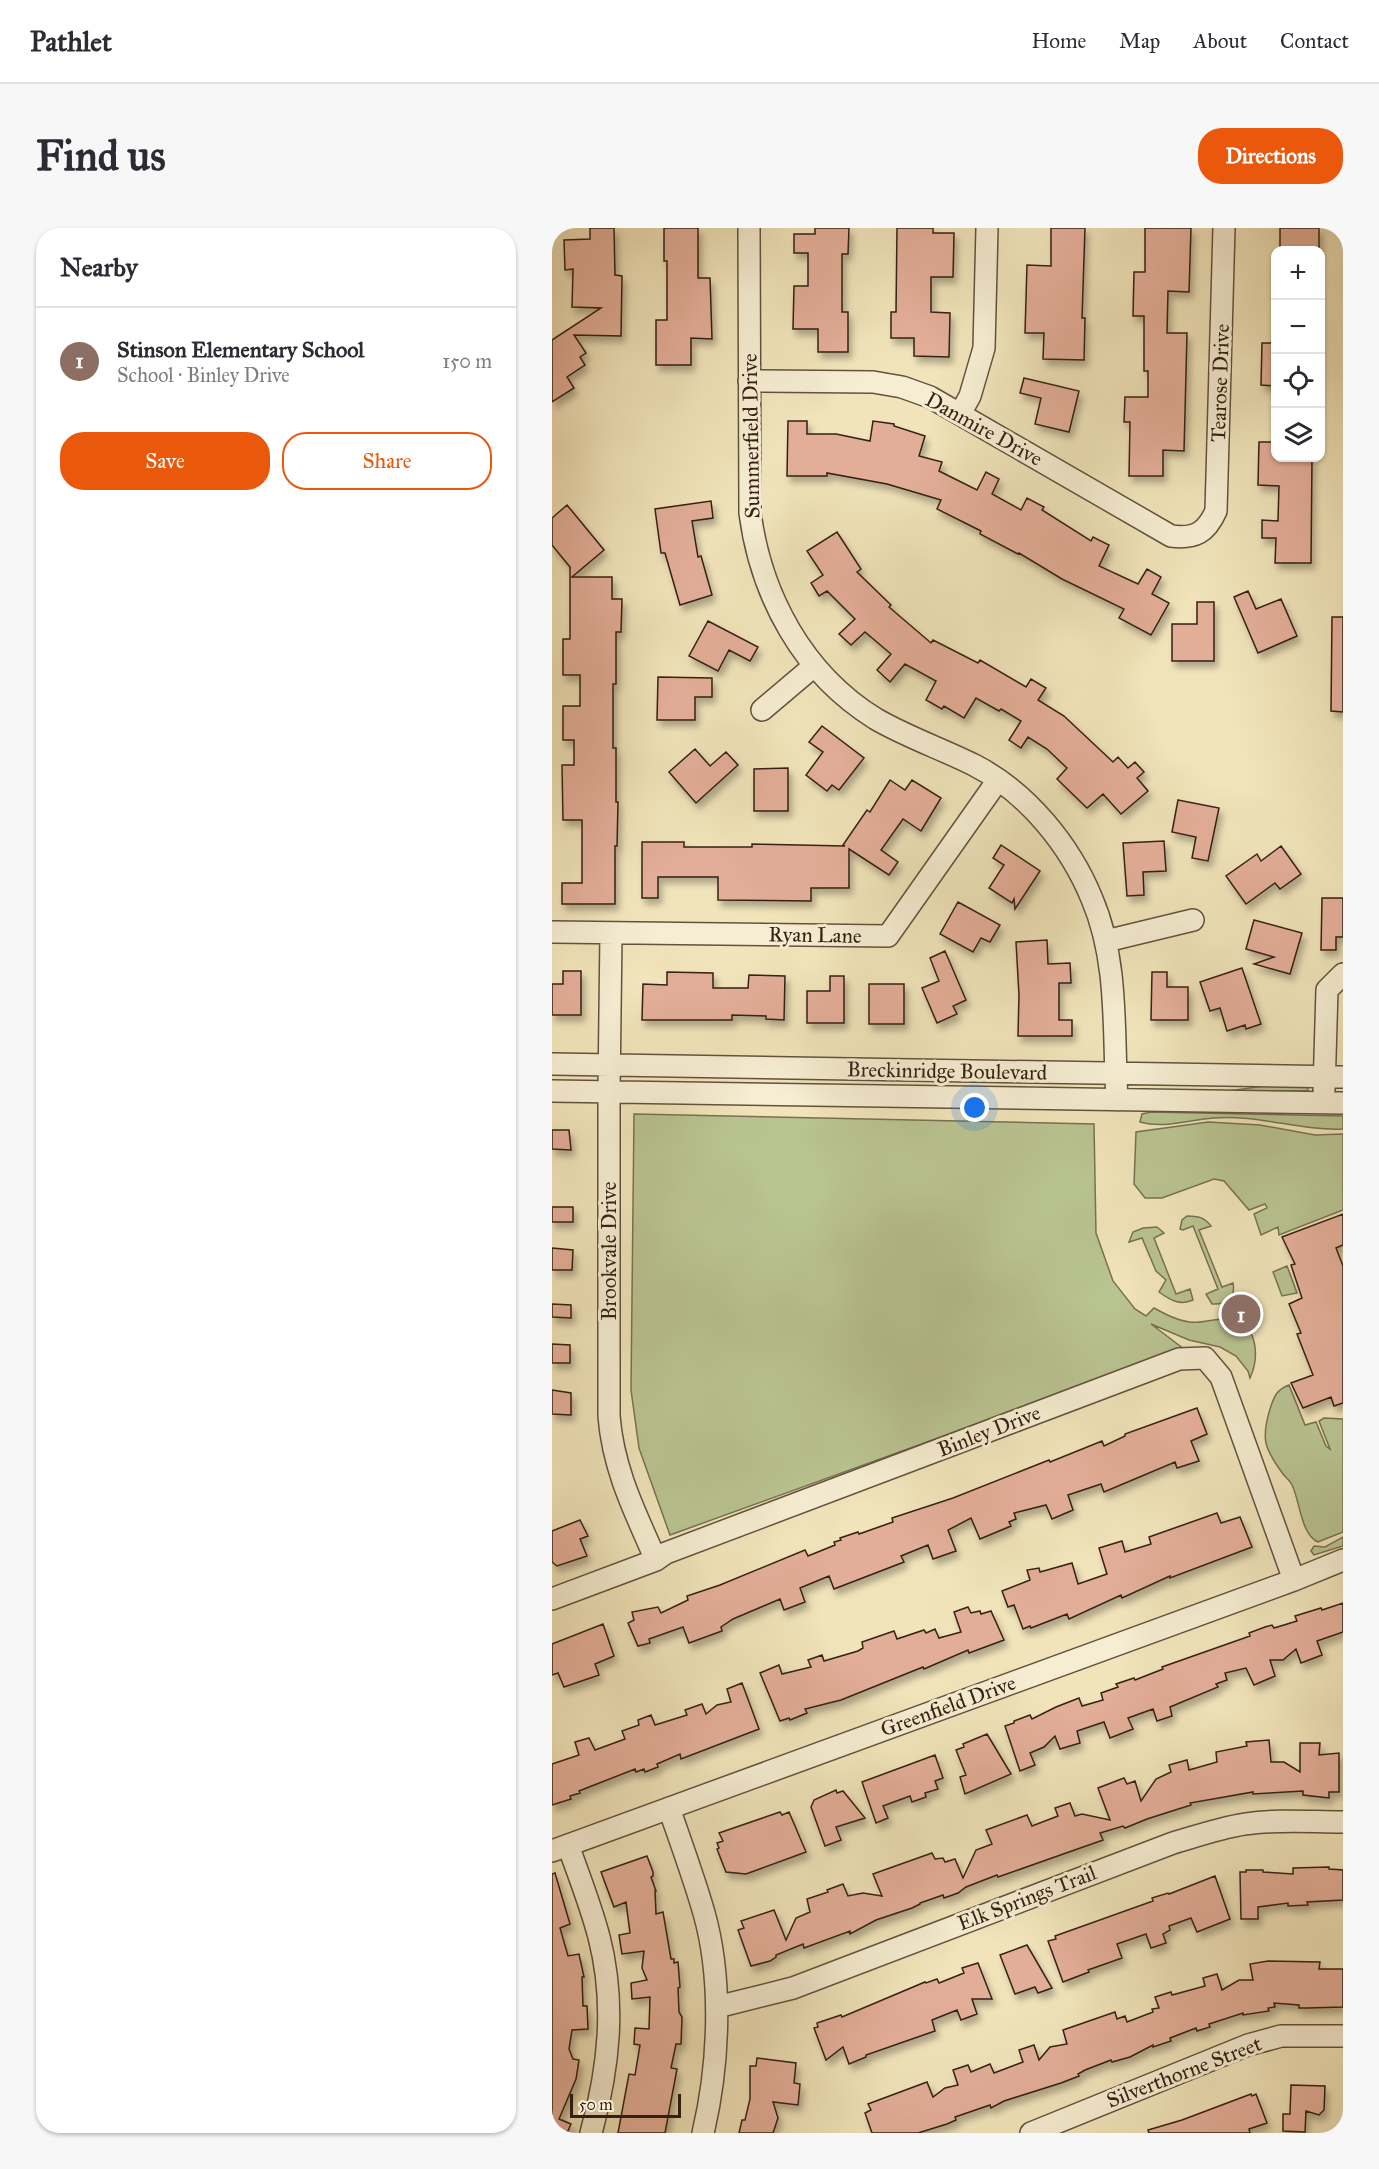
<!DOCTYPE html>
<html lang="en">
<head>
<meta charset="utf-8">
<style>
	:root { --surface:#fff; --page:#f7f7f7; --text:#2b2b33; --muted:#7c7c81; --line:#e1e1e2; --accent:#ea580c }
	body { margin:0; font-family:"IM FELL Great Primer",serif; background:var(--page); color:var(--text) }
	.controls { position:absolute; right:18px; top:18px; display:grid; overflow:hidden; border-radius:12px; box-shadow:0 2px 4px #0004 }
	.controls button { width:54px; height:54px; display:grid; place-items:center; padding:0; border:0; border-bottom:2px solid var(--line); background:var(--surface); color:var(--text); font:30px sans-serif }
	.scale { position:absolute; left:18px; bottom:15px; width:111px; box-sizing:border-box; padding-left:6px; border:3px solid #342114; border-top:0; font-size:16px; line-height:21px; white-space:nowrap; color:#342114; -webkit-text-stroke:4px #f6edd2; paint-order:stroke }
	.you { position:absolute; left:423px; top:880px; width:21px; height:21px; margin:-15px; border:4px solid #fff; border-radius:50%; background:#1a73e8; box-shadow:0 0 0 9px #1a73e833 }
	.badge { display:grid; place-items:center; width:39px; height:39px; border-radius:50%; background:var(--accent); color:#fff; font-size:20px; font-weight:700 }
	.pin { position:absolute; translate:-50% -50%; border:3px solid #fff; box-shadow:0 2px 6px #0006 }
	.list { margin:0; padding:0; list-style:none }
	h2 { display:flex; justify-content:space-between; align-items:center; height:78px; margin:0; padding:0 24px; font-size:26px }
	h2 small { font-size:20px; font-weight:400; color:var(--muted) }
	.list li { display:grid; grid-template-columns:39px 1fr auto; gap:18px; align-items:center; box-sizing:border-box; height:108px; padding:0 24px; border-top:2px solid var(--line) }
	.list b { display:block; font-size:22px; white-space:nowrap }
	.list p { margin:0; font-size:20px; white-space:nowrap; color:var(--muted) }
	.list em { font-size:20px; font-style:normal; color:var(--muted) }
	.actions { display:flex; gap:12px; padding:18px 24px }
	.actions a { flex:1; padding:14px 0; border:2px solid var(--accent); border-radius:24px; text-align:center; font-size:21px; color:var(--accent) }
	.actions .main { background:var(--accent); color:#fff }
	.icon { flex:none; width:33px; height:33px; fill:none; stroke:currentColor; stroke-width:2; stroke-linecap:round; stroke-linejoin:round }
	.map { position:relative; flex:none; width:791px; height:1905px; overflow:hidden; border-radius:24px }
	header { display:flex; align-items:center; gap:36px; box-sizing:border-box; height:84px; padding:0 30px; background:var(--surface); border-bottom:2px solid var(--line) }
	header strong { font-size:28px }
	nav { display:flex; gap:33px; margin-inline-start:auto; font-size:21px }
	.intro { display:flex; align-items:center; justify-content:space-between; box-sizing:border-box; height:144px; padding:0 36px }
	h1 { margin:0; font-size:42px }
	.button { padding:15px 27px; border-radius:24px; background:var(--accent); color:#fff; font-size:21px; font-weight:700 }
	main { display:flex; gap:36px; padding:0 36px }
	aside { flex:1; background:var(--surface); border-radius:24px; box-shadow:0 2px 4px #0004 }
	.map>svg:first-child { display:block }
</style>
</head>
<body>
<header>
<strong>Pathlet</strong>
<nav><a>Home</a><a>Map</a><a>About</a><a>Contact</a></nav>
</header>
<div class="intro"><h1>Find us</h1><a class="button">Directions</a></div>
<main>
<aside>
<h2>Nearby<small></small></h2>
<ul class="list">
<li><span class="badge" style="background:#8d6e63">1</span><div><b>Stinson Elementary School</b><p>School · Binley Drive</p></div><em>150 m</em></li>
</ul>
<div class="actions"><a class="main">Save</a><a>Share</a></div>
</aside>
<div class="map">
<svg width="791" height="1905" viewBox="0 0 791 1905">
	<defs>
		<filter id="shadow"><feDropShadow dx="3.5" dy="6" stdDeviation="3" flood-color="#0004"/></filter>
	</defs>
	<rect width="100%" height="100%" fill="#f1e4ba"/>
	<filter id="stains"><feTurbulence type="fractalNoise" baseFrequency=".00333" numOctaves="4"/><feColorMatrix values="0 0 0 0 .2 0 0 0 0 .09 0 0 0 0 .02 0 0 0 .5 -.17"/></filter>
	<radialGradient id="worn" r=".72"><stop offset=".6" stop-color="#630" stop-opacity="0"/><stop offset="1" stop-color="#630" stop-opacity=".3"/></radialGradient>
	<path fill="#b9c491" stroke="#767252" stroke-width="1.5" d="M720,857H755L756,863H703L661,868L600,867V862L676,863Z
		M599,884L791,888V901C748,903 705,886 661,890C637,892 612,901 588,894L590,886Z
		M82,886L542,896L544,1005L561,1053L583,1081L594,1088L602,1080C613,1086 624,1092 637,1094C651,1096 666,1089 679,1091C707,1097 707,1130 698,1150L696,1143L684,1128L668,1119L637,1112L599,1096L632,1121L118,1307L87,1220L79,1162Z
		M656,894L708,897L763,907L791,906V982L727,1007L726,999L709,1007L702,986L715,980L713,976L697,982L672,953L662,951L610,970H593L582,956L584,904Z
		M635,988C646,988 652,989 659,998L647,1002L670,1059L681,1055C684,1069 674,1077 660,1076L654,1066L666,1061L641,998L631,1002L628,1001L630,992Z
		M605,999L612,1005L602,1010L624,1066L638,1061L641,1072C628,1078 618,1072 607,1064L614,1052L604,1043L590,1010L577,1014L581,1004L591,1000Z
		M735,1038L745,1065L730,1068L721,1044Z
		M737,1157L753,1197L764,1194L774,1218L778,1221L767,1193L772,1190L791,1191V1304L766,1314C749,1307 748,1273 740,1257C738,1252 734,1250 731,1246C712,1220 709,1211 718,1181C722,1169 724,1162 737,1157Z
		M791,1309V1318L762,1327L759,1323L762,1318L773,1319Z"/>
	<path fill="#e3ae98" stroke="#342114" stroke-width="1.5" filter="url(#shadow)" d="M38,0H62L63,47L70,48L69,108L22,107L34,125L28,129L33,137L15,149L22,160L0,174V112L49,80L20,79L21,41L13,42L12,12L38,11Z
		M112,0H146V50H158L160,111L139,110V137H104V92H115V33H112Z
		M263,0H297L296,26H290V84H296V124H266V101H241L242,58H256V25H242V6H263Z
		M345,0H381V5H402L401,49H379V84L398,85L397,129L362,128V110H339V84H344Z
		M499,0H533L530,90H533L532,132L491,131L492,105H473L475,37L499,38Z
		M593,0H639L637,64L616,63L615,105H635L632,223L611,222V248H577L578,194H572L573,169H596V143H592V88H581L582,44H593Z
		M728,0H767V22H728Z
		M710,115H723V158L709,157Z
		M472,150L527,163L517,204L483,196L489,170L468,165Z
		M236,193H255V206H284L318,213L321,193L342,196V198L373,208L367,228L390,234L387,243L425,262L434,244L447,251L440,266L469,282L475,270L492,279L490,282L539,313L541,309L557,317L547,338L586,356L595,341L609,349L600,366L617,375L599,407L567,390L572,381L510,351L467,325L466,326L428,306L429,303L385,281L389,272L335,256L275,245V248H235Z
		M707,214H723V230H760L759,335H723L724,310H710V292L726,293L727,258L706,257Z
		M159,273L161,290L140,293L146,329L149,328L160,367L128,377L113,325H109L103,281Z
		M15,277L52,322L20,349H60V371H70L69,404H64V456H61V520H64V574H66L65,618H63V676H10V655H30V592H11L10,537H22V512H11V478H28V447H11V411H18V339L0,317V290Z
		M285,304L309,341L305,344L339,377L337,379L379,415L381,412L426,435L428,432L474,459L479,451L494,460L486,472L512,488L561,534L566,529L576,540L583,534L592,544L585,550L596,563L569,586L551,566L535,580L505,551L515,540L495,521L476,509L469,520L457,512L469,493L449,481L447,483L424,470L412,490L392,478L390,481L374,472L384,453L353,436L338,454L325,442L339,426L313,404L299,417L287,406L303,391L275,363L267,368L259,355L271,347L255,323Z
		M696,363L704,381L729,371L745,408L706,425L682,369Z
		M645,374H662V433H620V396H645Z
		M780,389H791V484L779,483Z
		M156,393L206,419L198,433L177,422L166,443L137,428Z
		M106,449L160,450V469H143V492H105Z
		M270,498L312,530L287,562L280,557L275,563L254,547L271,524L257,514Z
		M143,521L158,538L174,524L186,537L144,575L117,544Z
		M236,540V583H202V541Z
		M338,552L353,562L360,552L389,570L369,603L351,591L329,622L346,634L337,647L297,621V660H259V673L166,672V649H106V670H90V614H132V619H200V616L293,618L291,617L315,582L318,584Z
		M626,572L667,580L656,633L640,630L644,609L620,604Z
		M612,613L614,643L591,644L592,667L575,668L571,615Z
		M449,617L488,643L463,681L462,671L460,675L437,660L452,637L441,630Z
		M729,618L749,646L728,661L723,655L694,676L674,648L705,626L709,633Z
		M770,670H791V709H784V722H769Z
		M406,674L448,697L438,714L429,710L421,724L388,706Z
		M702,692L750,705L738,746L702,736L722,729L694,721Z
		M495,712L496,736L518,735L519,755H507V792H520V808H466L467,767L464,714Z
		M393,723L414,772L401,778L405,786L385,795L370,760L387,753L378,730Z
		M690,740L709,796L694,801L693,797L675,803L668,780L658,783L648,754Z
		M11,743H29V787H0V756H11Z
		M115,744L161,745V760H196L197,747L233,748L232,792L214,791V788L180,787V792H90L91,756L115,757Z
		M600,744H615V759H636V792H599Z
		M278,748H292V795H255V763H278Z
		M317,756H352V796H317Z
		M0,902H17L19,922L0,921Z
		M0,979H21V994H0Z
		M791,986V1017L784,1020L791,1038V1175L782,1178L779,1169L751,1180L739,1155L761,1147L745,1106L749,1105L737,1076L750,1070L739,1037L743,1036L730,1009Z
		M0,1020L21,1022L20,1042H0Z
		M0,1076L19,1077V1090L0,1089Z
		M0,1116L18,1117V1135H0Z
		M0,1162L19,1165V1187L0,1186Z
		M645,1180L655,1206L639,1213L647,1233L625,1240L623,1234L552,1264L549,1256L516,1267L521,1282L500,1291L494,1277L462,1285L464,1291L457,1294L459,1298L428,1311L419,1290L396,1302L404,1323L381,1331L376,1317L349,1328L352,1334L282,1361L277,1348L248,1360L253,1374L232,1382L228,1371L181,1391L169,1399L170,1403L137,1415L131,1399L97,1411L98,1415L86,1418L76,1395L82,1392L80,1384L106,1379L109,1385L136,1372L135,1368L168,1357L253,1322L256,1328L283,1317L282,1314L289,1312L288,1310L306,1304L307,1306L341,1294L340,1290L401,1270L497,1232L498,1234L550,1213L552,1218L573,1208V1206Z
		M665,1285L669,1295L688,1289L700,1319L618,1350V1348L570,1370L569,1367L517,1391L515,1386L479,1400L478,1398L471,1401L462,1377L456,1379L450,1363L478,1352L475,1342L487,1340L488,1344L520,1335L526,1356L555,1346L547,1320L570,1313L573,1324L599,1316L597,1309Z
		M28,1292L36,1308L28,1311L35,1328L5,1338L0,1334V1303Z
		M791,1375V1404L765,1413L770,1427L749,1435L744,1421L731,1432H718L723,1448L702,1457L694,1440L673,1445L675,1452L664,1456L666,1459L618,1479L620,1488L605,1493L601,1481L576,1490L581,1501L558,1510L552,1494L525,1503L528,1515L508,1521L503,1508L492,1519L478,1525L483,1537L468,1543L453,1498L462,1495V1493L478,1487L480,1491L504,1479L527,1470L530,1478L551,1472L549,1465L566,1459L564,1456L582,1450L583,1452L611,1441L610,1439L698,1408L697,1405L713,1399L720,1397L722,1400L745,1393L743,1388L769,1380L770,1382Z
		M416,1379L419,1385L428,1383L429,1386L439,1383L452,1412L417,1425L416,1422L372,1441L371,1439L289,1472L253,1481L255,1485L238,1492L237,1490L228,1493L208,1445L227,1437L230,1446L259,1439L256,1432L270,1427L272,1433L306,1423L311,1420L310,1414L342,1403L345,1411L372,1402L374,1405L383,1401L387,1410L409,1404L402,1384Z
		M51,1396L62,1428L43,1436L47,1447L12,1459L6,1445L0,1447V1416Z
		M190,1455L207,1501L129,1531L128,1526L105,1536L106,1539L93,1544L92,1541L84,1544L83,1541L27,1563L28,1565L18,1568L19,1571L0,1577V1536L27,1527L23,1514L37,1510L43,1522L73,1511L70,1503L87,1497L86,1492L99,1487L103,1497L135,1487L133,1482L150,1476L154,1486L165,1477L179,1474L175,1461Z
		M435,1506L459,1546L413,1566L408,1549L414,1547L404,1522L412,1519L411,1516Z
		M717,1512L719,1534H732L748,1544V1515H768L767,1527L787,1525V1564H777V1570L751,1567V1563L701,1566V1564L638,1575L639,1577L595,1591L573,1600L571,1598L548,1605L551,1612L446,1649L445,1647L414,1659L406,1665L392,1670L391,1667L368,1675V1676L360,1680L324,1692L298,1706V1703L252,1720L251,1716L224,1727V1729L218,1733L199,1738L186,1702L192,1700L189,1693L222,1682L234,1712L244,1690L258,1684L255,1671L276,1664L275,1662L291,1656L296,1668L311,1665L330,1668L321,1646L380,1625L383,1631L391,1630L393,1634L403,1631L411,1650L424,1622L440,1616L434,1602L475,1587L480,1598L506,1588L503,1580L518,1575L523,1588L530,1586L558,1592L546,1560L572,1550L575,1556L583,1553L589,1573L604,1551L619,1544L617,1537L635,1532L637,1542L665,1534L664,1524L695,1518L694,1514Z
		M383,1527L391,1550L383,1553L386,1561L373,1565L374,1569L360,1574L358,1568L331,1578L336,1590L324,1595L310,1554Z
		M284,1562L285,1565L291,1563L313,1590L284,1599L289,1612L273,1618L259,1579L262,1572Z
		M228,1584L230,1587L237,1584L254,1624L194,1646L174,1644L165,1621L167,1620L165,1615L171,1613L167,1605Z
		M95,1628L101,1644V1648L99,1649L104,1663H103L104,1686L111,1684L119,1731H122V1735L126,1734L128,1759L126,1760L127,1784L130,1789L129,1816H124L119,1840L125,1841L113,1905H66L77,1846L83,1847L88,1817L82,1816L83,1800L97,1801L98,1769L80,1771L79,1755L95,1752L90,1740L92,1723L70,1726L67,1707L78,1705L74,1674L62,1679L49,1644Z
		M777,1639V1641L791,1642V1672L755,1674L756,1677L736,1678V1675L706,1679V1691H689L688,1644H694V1642H711V1644L741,1646V1640Z
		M3,1645L18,1696L8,1700L16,1728L27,1726L32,1749H30L31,1778H35L36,1801L20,1802L17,1821L21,1831L27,1832L24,1851L7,1891L19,1896L15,1905H0V1646Z
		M663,1648L678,1691L645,1704L639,1690L617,1698L618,1702L611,1706L614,1715L599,1720L594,1706L565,1716L570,1730L536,1742L537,1744L511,1754L496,1713L504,1711L503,1708L601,1673L600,1670L616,1665L617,1666Z
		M475,1717L500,1760L486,1765L483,1759L463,1766L448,1727Z
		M716,1733L768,1734L767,1741H791V1779L755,1780H747V1777L722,1775L723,1779L716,1780L717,1783L691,1787V1785L657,1796L658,1799L645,1803L644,1800L618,1810L619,1813L601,1819V1817L578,1829L560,1834L559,1832L533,1842L526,1846L527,1848L509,1855L452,1873L439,1880L438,1877L403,1889L404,1892L395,1896L366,1905H320L313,1885L319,1882L316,1876L375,1854L381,1869L393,1860L406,1857L401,1842L416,1837L419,1844L438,1836L442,1845L471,1834L467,1822L482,1817L487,1832L498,1819L515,1816L511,1802L563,1784L565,1791L573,1788L575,1794L601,1784L600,1781L607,1780L603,1769L619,1764L620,1767L653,1758L651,1750L665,1746L670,1762L687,1752H701L698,1736Z
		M426,1735L440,1771H420L425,1786L409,1792L405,1782L380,1792L383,1803L314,1827V1829L297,1836L291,1819L274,1832L262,1800L266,1799L265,1795L289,1787L290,1789L373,1754L374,1755L385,1751L387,1755L412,1745L410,1740Z
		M205,1830L244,1835L242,1855L248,1856L246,1877L221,1874L226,1890L221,1905H187L190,1892H193L198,1871V1838H204Z
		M739,1857L773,1858L772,1882L767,1887L754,1883L753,1904L731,1903V1886H738Z
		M699,1866L700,1868L704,1866L715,1895L697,1901L698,1905H597L596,1902L630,1892Z"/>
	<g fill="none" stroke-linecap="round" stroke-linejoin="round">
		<defs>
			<path id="minor" d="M197,0L198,285C209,368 251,446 324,491C355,509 390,521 422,537C475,564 518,617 540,671C567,734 561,805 565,872
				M197,153L321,154L350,159L378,169L619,308C643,311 654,305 664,283L672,0
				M408,186L418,168L432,120L435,0
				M210,482L262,438
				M0,704L336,708L446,552
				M59,705L57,863V1188C61,1241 83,1284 104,1332
				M554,713L641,692
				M0,836L791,849
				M772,862L775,762L791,746
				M0,863L791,875
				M0,1371L104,1332L114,1325L627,1131L653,1130L669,1149L742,1352
				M117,1580C129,1615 142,1650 152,1685C171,1752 167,1838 151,1905
				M16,1617C27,1648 39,1678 47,1709C64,1775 57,1840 39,1905
				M0,1623L742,1352L791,1332
				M165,1779L241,1760L621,1615C645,1608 668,1600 693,1596C725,1591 758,1594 791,1594
				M479,1905L696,1817L729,1808H791"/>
		</defs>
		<use href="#minor" stroke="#63523e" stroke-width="24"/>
		<use href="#minor" stroke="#f6edd2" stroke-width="21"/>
	</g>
	<g text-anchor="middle" stroke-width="6" stroke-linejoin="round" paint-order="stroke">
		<g font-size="21" fill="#342114" stroke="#f6edd2">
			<text transform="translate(668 155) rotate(-88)" y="7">Tearose Drive</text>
			<text transform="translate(432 201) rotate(29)" y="7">Danmire Drive</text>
			<text transform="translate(199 208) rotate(-91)" y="7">Summerfield Drive</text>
			<text transform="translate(263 707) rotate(1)" y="7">Ryan Lane</text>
			<text transform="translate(395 843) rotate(1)" y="7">Breckinridge Boulevard</text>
			<text transform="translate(57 1023) rotate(-90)" y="7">Brookvale Drive</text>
			<text transform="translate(437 1203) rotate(-21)" y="7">Binley Drive</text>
			<text transform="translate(396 1478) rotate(-20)" y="7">Greenfield Drive</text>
			<text transform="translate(475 1670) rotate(-21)" y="7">Elk Springs Trail</text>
			<text transform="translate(632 1844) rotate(-21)" y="7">Silverthorne Street</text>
		</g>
	</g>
	<rect width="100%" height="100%" filter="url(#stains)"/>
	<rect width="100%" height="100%" fill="url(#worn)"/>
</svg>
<div class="controls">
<button>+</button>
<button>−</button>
<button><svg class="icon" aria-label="locate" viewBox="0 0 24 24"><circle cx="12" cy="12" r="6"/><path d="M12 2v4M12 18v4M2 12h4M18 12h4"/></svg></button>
<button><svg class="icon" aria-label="layers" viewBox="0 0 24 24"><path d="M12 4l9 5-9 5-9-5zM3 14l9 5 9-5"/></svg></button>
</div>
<div class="scale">50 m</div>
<div class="you"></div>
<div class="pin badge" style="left:689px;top:1086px;background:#8d6e63">1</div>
</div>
</main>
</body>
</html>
